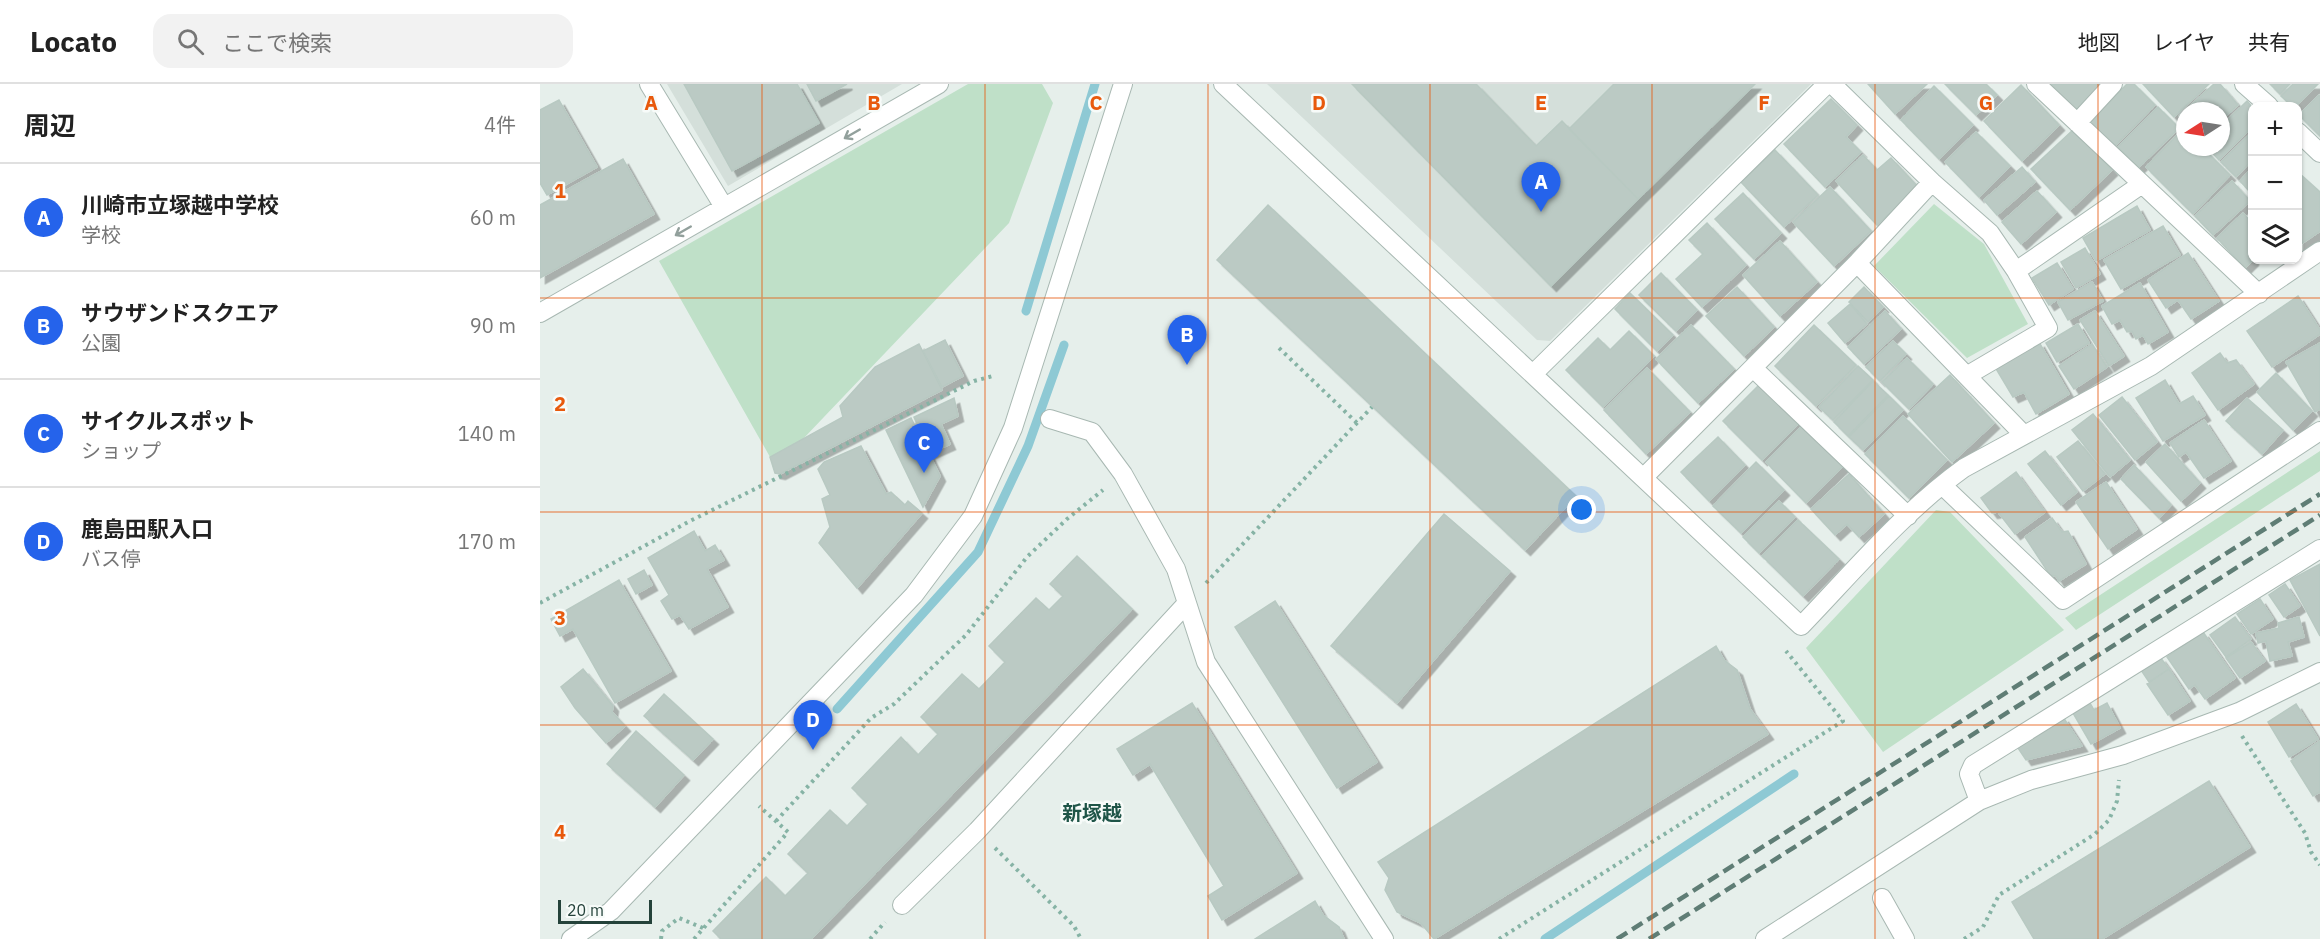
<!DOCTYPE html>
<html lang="ja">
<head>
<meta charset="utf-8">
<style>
	:root { --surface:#fff; --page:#f2f2f2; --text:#222; --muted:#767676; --line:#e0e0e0; --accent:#2563eb }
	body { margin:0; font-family:"IBM Plex Sans","Noto Sans JP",sans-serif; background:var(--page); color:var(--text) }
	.controls { position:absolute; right:18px; top:18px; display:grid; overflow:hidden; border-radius:12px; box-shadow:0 2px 4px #0004 }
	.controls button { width:54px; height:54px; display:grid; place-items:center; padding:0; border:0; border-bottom:2px solid var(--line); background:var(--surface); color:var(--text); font:30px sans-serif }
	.compass { position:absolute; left:1636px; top:18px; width:54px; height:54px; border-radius:50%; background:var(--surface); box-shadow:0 2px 4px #0004; rotate:258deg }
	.scale { position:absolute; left:18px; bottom:15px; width:94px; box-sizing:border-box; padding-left:6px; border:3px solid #24423a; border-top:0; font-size:16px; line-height:21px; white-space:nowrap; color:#24423a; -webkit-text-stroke:4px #f7fbf9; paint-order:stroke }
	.you { position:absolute; left:1042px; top:426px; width:21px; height:21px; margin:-15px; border:4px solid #fff; border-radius:50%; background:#1a73e8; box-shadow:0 0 0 9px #1a73e833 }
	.badge { display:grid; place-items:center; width:39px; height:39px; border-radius:50%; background:var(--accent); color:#fff; font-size:20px; font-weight:700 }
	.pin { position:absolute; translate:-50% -50px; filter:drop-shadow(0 2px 3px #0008) }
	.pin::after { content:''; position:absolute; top:32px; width:21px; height:18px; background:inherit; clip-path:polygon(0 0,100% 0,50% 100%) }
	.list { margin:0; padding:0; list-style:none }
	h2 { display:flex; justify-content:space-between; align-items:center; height:78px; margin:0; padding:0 24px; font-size:26px }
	h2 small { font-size:20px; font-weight:400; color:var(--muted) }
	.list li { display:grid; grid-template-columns:39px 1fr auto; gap:18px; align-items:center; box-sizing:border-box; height:108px; padding:0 24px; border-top:2px solid var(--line) }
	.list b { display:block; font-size:22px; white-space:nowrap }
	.list p { margin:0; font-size:20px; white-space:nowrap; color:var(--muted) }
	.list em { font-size:20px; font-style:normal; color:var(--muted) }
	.icon { flex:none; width:33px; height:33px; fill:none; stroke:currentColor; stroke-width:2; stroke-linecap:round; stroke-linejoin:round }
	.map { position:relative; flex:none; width:1780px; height:855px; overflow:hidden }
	header { display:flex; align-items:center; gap:36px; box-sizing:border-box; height:84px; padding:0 30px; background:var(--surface); border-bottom:2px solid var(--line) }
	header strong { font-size:28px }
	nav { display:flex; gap:33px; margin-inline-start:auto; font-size:21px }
	.search { width:420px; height:54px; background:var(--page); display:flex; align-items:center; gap:15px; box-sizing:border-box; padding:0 21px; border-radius:18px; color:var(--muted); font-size:22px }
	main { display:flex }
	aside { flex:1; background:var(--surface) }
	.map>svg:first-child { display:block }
</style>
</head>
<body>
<header>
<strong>Locato</strong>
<div class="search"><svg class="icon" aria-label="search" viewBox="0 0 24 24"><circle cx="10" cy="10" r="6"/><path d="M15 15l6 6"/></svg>ここで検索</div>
<nav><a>地図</a><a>レイヤ</a><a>共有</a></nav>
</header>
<main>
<aside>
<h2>周辺<small>4件</small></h2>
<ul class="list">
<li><span class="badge">A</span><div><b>川崎市立塚越中学校</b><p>学校</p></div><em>60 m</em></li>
<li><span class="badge">B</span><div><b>サウザンドスクエア</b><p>公園</p></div><em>90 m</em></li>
<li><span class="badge">C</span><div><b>サイクルスポット</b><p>ショップ</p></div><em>140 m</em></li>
<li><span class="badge">D</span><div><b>鹿島田駅入口</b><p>バス停</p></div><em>170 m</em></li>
</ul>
</aside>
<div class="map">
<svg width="1780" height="855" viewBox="0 0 1780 855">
	<defs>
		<filter id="shadow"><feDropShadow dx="5.5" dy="5.5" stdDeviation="0" flood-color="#0004"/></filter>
	</defs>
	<rect width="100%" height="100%" fill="#e6efeb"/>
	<path fill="#d4dfda" d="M127,0H362L188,102Z
		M727,0H1271L1010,257L997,256Z"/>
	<path fill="#bfe0c8" d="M428,0H502L513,19L469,139L263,355L230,373L119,177Z
		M1394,120L1444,160L1488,240L1427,274L1334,182Z
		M1780,367V387L1536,546L1525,534Z
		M1396,426L1410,428L1524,546L1343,668L1266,564Z"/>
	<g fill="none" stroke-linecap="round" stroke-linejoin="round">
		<path stroke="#8ec9d4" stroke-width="9" d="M486,227L555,0
			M297,625L438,468L488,362L524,261
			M1005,855L1254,690"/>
	</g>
	<path fill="#bbcac4" stroke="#b8c9c2" stroke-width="1.5" filter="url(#shadow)" d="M144,0H257L279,39L192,87Z
		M267,0H307L276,17Z
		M812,0H936L996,62L1022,37L1098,115L1011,202Z
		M1074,0H1215L1098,115L1029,45Z
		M1328,0H1387L1355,30Z
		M1405,0H1446L1457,11L1436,31Z
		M1510,0H1564L1536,27Z
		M1587,0H1594L1615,21L1574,63L1550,38Z
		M1603,0H1669L1634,33Z
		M1674,0H1680L1698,21L1681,36V27H1645V38L1639,32Z
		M1730,0H1750L1740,10Z
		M1753,0H1778L1756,22H1752L1741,12Z
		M1481,1L1519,41L1482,77L1444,37Z
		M1394,2L1433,41L1399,75L1361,36Z
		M1779,11L1780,12V52L1759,31Z
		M1291,15L1317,41L1306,53L1321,68L1285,103L1244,60Z
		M19,16L57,83L7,111L0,99V26Z
		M1707,17L1712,23V43L1679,76L1667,63H1681V42Z
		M1618,23L1639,44L1598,84L1578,63Z
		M1644,44L1645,63H1662L1690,91L1653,130L1606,83Z
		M1534,45L1572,86L1530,126L1491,85Z
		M1436,48L1470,82L1439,113L1405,78Z
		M1712,48V76L1696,93L1681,78Z
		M1235,66L1278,111L1244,143L1201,98Z
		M1323,71L1337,86L1351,74L1378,103L1337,141L1296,97Z
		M83,75L114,130L0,194V121Z
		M1482,83L1495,98L1457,131L1444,116Z
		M1712,84V110L1700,97Z
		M1759,89L1780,108V147L1758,162Z
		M1692,97L1710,117L1673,151L1655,132Z
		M1290,103L1331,147L1294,182L1253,138Z
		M1497,107L1516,128L1481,160L1462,138Z
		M1203,109L1241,149L1214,175L1175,135Z
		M728,121L1036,412L985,466L677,176Z
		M1597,122L1610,146L1556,177L1543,154Z
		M1703,129L1712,139L1713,176L1705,184L1677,154Z
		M1167,139L1206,181L1162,223L1136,195L1163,170L1149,156Z
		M1623,142L1640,171L1581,205L1564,176Z
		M1240,157L1277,198L1240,232L1203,191Z
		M1545,164L1560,190L1536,204L1521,178Z
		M1648,169L1679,217L1651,235L1638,216L1626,224L1608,196Z
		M1517,179L1533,205L1509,221L1492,194Z
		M1121,189L1157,226L1136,247L1099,211Z
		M1552,198L1563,217L1528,236L1518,218Z
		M1600,199L1628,248L1608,260L1603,251L1596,255L1592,247L1587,248L1580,236L1572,240L1562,222Z
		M1197,203L1234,243L1204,272L1166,232Z
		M1324,203L1343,223L1328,238L1309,218Z
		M1090,209L1133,251L1117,267L1075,225Z
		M1758,212L1780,246V250L1732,283L1707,247Z
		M1310,220L1327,240L1305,259L1288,239Z
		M1345,227L1361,245L1324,280L1308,263Z
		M1555,227L1584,272L1569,282L1540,236Z
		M1538,240L1549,259L1517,278L1506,259Z
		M1151,241L1194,285L1158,319L1116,275Z
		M1274,241L1316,281L1276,322L1235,282Z
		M1089,247L1114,272L1063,323L1026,286L1058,254L1070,266Z
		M405,256L423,292L402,303L383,267Z
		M1353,257L1366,270L1340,297L1326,283Z
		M1499,258L1529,310L1496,330L1484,308L1473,313L1455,283Z
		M1780,259V325L1775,328L1746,278Z
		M379,260L402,306L240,390L235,389L230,373L303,333L300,322L335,283Z
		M1552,260L1567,283L1534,305L1519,282Z
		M1680,269L1687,279L1696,276L1714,300L1678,326L1652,289Z
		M1367,274L1393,300L1369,325L1342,298Z
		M1318,282L1333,296L1293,336L1279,323Z
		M1107,284L1150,328L1106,370L1064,326Z
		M1736,289L1772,327L1753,346L1717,308Z
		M1410,291L1454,339L1412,378L1368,330Z
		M1625,296L1639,320L1653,312L1665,331L1623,357L1596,314Z
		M1333,297L1348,311L1308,352L1294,338Z
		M1220,300L1259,339L1222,376L1183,337Z
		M1349,312L1363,326L1323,366L1309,353Z
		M1582,313L1617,358L1595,376L1559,331Z
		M414,314L418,332L401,340L410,360L390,369L374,333Z
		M1707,314L1743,346L1722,370L1686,337Z
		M1553,330L1590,376L1570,393L1532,346Z
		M1363,332L1407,376L1369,414L1325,370Z
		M371,334L400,392L383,423L346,346Z
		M1664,336L1691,377L1664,394L1646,368L1639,373L1630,359Z
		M1263,341L1304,381L1266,419L1226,378Z
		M1178,353L1205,381L1169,417L1141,388Z
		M1538,357L1565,390L1543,407L1517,373Z
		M1625,360L1660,399L1641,417L1606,378Z
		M321,362L346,410L351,408L365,421L368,417L382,429L317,504L279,459L290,443L282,415L290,411L278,385L284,378Z
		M1505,367L1537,408L1521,421L1488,380Z
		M1216,378L1244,406L1201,449L1173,422Z
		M1594,381L1631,421L1619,434L1581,395Z
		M1476,388L1505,428L1475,450L1458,428L1452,429L1441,414Z
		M1309,390L1344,430L1319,453L1307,440L1295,451L1271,425Z
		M1566,398L1597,445L1568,465L1536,418Z
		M1239,417L1255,433L1219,469L1203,453Z
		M904,430L970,487L857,619L791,562Z
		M1512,434L1522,448L1528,447L1546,480L1519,497L1516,492L1510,491L1485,453Z
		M1258,436L1299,475L1263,512L1222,472Z
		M154,447L165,467L175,461L184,476L167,485L188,523L149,545L140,531L132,535L121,517L129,511L108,474Z
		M537,472L592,525L271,855H181L173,847L226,793L245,812L268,789L248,770L290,726L307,742L328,720L312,704L361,653L378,671L398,650L381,633L422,590L439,605L465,578L449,562L496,514L509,526L523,512L510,500Z
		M1780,480V552L1750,496Z
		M104,486L112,501L96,510L88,495Z
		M79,496L131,587L75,619L33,545L20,552L11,535Z
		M1745,500L1760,522L1744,533L1729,511Z
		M1720,515L1733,535L1711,550L1697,530Z
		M735,517L837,678L797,704L695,543Z
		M1695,533L1711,555L1686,573L1670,551Z
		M1759,533L1764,553L1748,558L1752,572L1730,577L1726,557L1718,559L1716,549L1739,544L1738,539Z
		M1663,548L1695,594L1665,615L1655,601L1649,605L1627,573Z
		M1711,558L1725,577L1700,594L1686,574Z
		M1176,562L1184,576L1197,586L1210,625L1228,650L894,855L881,839L857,828L845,806L849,794L838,778Z
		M1620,573L1629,585L1609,598L1601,586Z
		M43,585L73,622L72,628L85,642L66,659L35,624L21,603Z
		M1629,585L1650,617L1628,631L1607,600Z
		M124,610L173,655L153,676L104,632Z
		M652,619L757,789L682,836L668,812L684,802L610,680L593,691L577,665Z
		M1550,619L1554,626L1567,619L1580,644L1551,660L1533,629Z
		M1756,620L1778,655L1749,673L1728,638Z
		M1523,633L1542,662L1486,676L1478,664Z
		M96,647L144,691L115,723L67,680Z
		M1780,657V708L1773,712L1751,677Z
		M1669,697L1710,763L1562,855H1494L1472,818Z
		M775,817L783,831L799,843L804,855H715Z"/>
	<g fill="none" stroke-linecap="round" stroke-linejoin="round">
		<defs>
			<path id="minor" d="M109,0L184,123
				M683,0L1261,542C1313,488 1363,428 1424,384L1611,282L1780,167
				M1292,0L1392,98L1450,149L1476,187L1602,100
				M1496,0L1719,210
				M1704,0L1729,22
				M1537,39L1573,0
				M1758,48L1780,69
				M1317,179L1484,351
				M0,229L399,0
				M1213,284L1368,432
				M993,290L1287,0
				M1428,291L1508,244L1476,187
				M510,335L552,348L583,390L636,485L666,578L844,855
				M1104,393L1317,179L1392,98
				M1402,401L1523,516L1780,347
				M1439,717L1429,690L1433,681L1780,465
				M1342,814L1365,855
				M362,821L437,747L647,519
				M31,855L71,827L374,511L433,432L473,344L583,0
				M1225,855L1439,717L1491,696L1583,671L1699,628L1780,588"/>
		</defs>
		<use href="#minor" stroke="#a8b8b2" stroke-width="20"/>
		<path stroke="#86b3a5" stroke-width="4" stroke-dasharray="3 4.5" stroke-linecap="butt" d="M739,264L817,339
			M666,499L832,323
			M0,519L150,437L434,297L453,292
			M1702,652L1765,749L1771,768L1780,781
			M236,737L331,634L354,620L426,551L487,473L527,435L563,406
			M455,764L534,842L541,855
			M121,855L122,847L139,834L163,844
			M154,855L248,748L219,722
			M330,855L345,838
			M959,855L1303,637L1246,567
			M1424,855L1443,843L1459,811L1555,750L1569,736L1577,717L1579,696"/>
		<use href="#minor" stroke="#fff" stroke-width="18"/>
		<path stroke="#5f7d75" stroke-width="4.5" stroke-dasharray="12 6" stroke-linecap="butt" d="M1077,855L1780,410
			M1109,855L1780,431"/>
	</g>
	<defs><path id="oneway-shaft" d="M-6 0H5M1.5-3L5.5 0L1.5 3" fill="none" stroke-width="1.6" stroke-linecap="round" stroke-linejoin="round" transform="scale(1.5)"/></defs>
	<g stroke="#92a09c">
		<use href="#oneway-shaft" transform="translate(312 50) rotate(150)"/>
		<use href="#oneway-shaft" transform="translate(143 147) rotate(150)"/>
	</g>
	<path fill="none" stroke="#e8590c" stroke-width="1.5" stroke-opacity="0.55" d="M222,0V855M445,0V855M668,0V855M890,0V855M1112,0V855M1335,0V855M1558,0V855M0,214H1780M0,428H1780M0,641H1780"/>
	<g text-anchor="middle" stroke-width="5" stroke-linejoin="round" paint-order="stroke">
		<g font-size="20" font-weight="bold" fill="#1f5548" stroke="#f7fbf9">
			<text x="552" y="736">新塚越</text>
		</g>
	</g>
	<g font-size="20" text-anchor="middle" font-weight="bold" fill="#e8590c" stroke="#f7fbf9" stroke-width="5" stroke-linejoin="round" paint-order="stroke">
		<text x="111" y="26">A</text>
		<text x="334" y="26">B</text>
		<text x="556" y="26">C</text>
		<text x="779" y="26">D</text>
		<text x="1001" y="26">E</text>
		<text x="1224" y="26">F</text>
		<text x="1446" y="26">G</text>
		<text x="20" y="114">1</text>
		<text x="20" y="327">2</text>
		<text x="20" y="541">3</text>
		<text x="20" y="755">4</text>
	</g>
</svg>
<div class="controls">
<button>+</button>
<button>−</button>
<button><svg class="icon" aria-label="layers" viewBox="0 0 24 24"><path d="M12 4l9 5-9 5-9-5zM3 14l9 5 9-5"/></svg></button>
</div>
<svg class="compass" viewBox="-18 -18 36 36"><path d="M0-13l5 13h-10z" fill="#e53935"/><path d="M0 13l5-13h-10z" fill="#767676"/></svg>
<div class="scale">20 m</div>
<div class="you"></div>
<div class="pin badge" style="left:1001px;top:128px">A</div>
<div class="pin badge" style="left:647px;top:281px">B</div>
<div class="pin badge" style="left:384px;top:389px">C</div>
<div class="pin badge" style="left:273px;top:666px">D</div>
</div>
</main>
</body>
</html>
